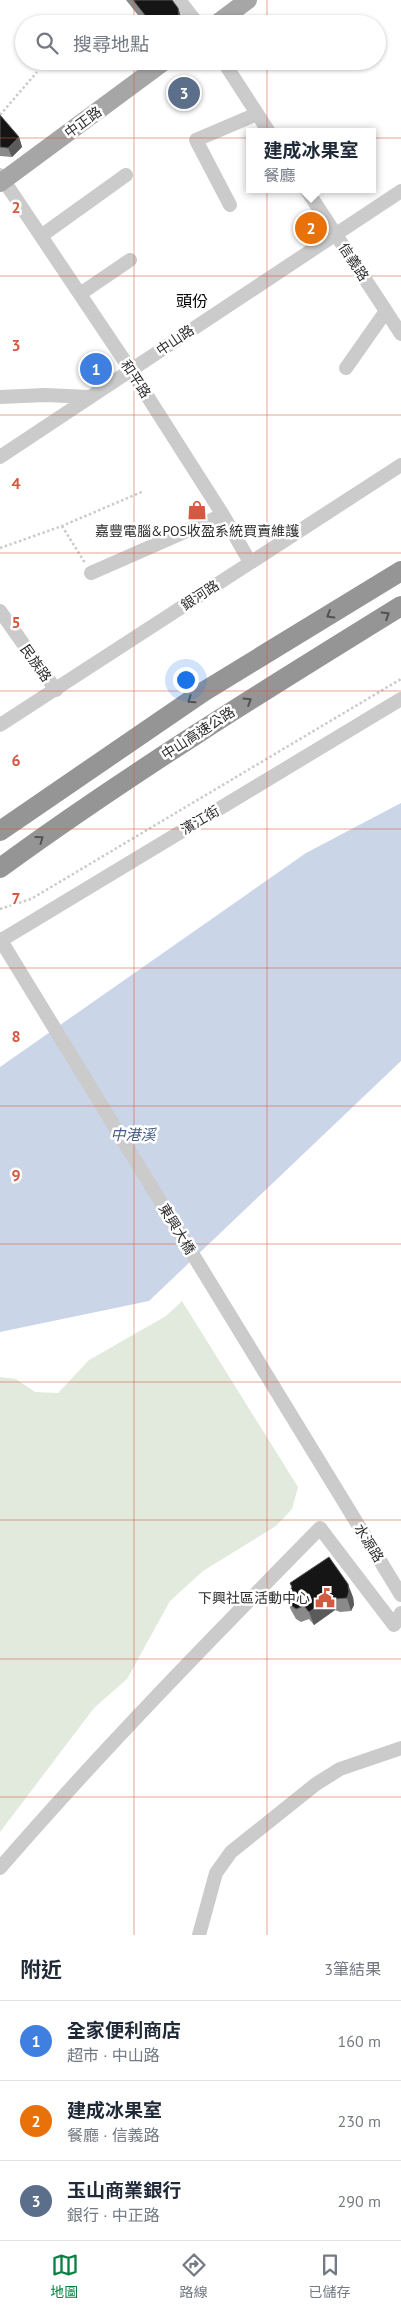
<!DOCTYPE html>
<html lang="zh-TW">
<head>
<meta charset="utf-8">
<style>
	:root { --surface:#fff; --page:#f2f2f3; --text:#1f2937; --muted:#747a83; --line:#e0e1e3; --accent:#0b8043 }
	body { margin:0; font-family:"PT Sans","Noto Sans TC",sans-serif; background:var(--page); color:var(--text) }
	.you { position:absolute; left:185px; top:679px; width:18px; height:18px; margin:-12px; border:4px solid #fff; border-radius:50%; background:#1a73e8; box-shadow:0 0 0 8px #1a73e833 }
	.badge { display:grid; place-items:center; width:32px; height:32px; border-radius:50%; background:var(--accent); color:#fff; font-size:16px; font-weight:700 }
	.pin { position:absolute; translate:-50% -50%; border:2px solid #fff; box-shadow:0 1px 5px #0006 }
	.popup { position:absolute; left:246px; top:128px; width:130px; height:65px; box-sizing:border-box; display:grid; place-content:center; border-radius:0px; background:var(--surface); filter:drop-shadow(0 1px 4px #0005); font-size:16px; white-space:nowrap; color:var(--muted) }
	.popup b { font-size:19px; color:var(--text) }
	.popup::after { content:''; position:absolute; left:50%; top:100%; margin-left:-10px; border:10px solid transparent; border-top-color:var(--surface) }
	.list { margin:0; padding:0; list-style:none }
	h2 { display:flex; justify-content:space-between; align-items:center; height:65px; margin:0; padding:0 20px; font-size:21px }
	h2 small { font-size:16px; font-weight:400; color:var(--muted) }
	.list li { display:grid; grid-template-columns:32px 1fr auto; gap:15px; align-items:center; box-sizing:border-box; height:80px; padding:0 20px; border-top:1px solid var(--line) }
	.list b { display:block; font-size:19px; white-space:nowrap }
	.list p { margin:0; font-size:16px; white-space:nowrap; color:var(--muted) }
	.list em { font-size:16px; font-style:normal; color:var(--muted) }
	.icon { flex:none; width:28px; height:28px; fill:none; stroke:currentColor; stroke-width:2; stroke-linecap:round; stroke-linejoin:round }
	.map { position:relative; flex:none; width:401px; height:1935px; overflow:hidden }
	.search { position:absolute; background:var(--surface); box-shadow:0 1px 4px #0004; left:15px; right:15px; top:15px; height:55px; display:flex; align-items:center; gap:12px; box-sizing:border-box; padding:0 18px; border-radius:28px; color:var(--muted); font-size:19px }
	.sheet { height:305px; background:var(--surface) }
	nav { display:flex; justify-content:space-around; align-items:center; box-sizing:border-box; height:70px; border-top:1px solid var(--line); background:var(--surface); font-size:14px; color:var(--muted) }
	nav a { display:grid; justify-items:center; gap:2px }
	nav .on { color:var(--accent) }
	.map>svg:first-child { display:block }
</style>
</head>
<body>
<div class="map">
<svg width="401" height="1935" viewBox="0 0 401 1935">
	<rect width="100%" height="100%" fill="#fff"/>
	<path fill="#e1eadd" d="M182,1301L298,1487L292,1509L276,1526L203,1571L170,1601L127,1679L94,1708L0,1832V1377L16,1379L35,1392L58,1393L89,1360L166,1316Z"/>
	<path fill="#cbd5e8" d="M401,803V1061L149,1301L0,1332V1067L306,853Z"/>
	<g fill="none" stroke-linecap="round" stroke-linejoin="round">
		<path stroke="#cbcbcb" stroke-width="2.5" stroke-dasharray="2.5 2.5" stroke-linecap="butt" d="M0,115L37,72
			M62,526L85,563
			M0,548L62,526L144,491
			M0,909L31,899L401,679"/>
		<path stroke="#cbcbcb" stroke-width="14" d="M179,0L198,24
			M223,61L269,132
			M0,175L130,369L223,515L250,562
			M306,189L401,334
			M230,205L196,140L257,114
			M41,236L126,175
			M80,294L130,260
			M346,368L386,311
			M0,397L45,395L89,397
			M0,457L401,191
			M91,573L223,515
			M0,611L56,690
			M0,725L401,465
			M0,939L401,1595
			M0,941L401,699
			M0,1868C102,1750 211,1639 320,1528L394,1625L401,1613
			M199,1935L216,1873L231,1852L316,1784L340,1769L401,1748"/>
		<path stroke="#a6a6a6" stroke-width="18" d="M216,24L248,0
			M0,183L165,61"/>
		<path stroke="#959595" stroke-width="20" d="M0,831L203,692L401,571
			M0,868C129,774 265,690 401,606"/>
	</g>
	<path fill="#8a8a8a" d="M126,0H172L178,8L184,24H145Z
		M0,115L19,137L22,147L12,157L0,156Z
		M290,1583L353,1597L354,1605L351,1611L340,1612L335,1610L314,1625L309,1619L301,1622L296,1619L291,1610L286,1597L292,1588Z"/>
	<path fill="#5b5b5b" d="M178,8L184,24H169Z
		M19,137L22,147L12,157L8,148Z
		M348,1584L353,1597L354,1605L351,1611L347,1598Z
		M330,1597L335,1610L314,1625L309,1612Z"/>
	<path fill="#151515" stroke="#5b5b5b" d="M133,0H172L178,8L179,16L169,24H152Z
		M0,115L19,137L8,148L0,147Z
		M329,1557L348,1584L349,1592L347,1598L335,1599L330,1597L309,1612L304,1606L296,1609L292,1606L286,1597L292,1587L290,1583Z"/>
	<defs><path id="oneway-chevron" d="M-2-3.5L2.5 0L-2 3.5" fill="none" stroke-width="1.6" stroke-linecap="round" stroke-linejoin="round" transform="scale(1.25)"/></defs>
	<g stroke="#525252">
		<use href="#oneway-chevron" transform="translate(330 615) rotate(149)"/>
		<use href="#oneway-chevron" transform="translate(386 615) rotate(-32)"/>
		<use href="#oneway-chevron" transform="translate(191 700) rotate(146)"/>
		<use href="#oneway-chevron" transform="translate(248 701) rotate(-32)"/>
		<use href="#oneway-chevron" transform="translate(40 839) rotate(-36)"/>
	</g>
	<path fill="none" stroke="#d45941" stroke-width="1" stroke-opacity="0.55" d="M134,0V24M267,0V24M134,61V1935M267,61V1935M0,138H401M0,276H401M0,415H401M0,553H401M0,691H401M0,829H401M0,968H401M0,1106H401M0,1244H401M0,1382H401M0,1520H401M0,1659H401M0,1797H401"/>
	<defs>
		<symbol id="shop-bare" viewBox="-9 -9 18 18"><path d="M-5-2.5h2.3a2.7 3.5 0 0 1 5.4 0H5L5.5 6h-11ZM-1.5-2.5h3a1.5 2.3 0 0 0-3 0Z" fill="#d45941" stroke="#fff" stroke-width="2.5" paint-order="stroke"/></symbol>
		<symbol id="civic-bare" viewBox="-9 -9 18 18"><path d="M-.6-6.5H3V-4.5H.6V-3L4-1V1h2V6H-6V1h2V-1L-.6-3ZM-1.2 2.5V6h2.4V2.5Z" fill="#d45941" stroke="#fff" stroke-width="2.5" paint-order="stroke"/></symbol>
	</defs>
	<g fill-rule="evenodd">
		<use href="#shop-bare" x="183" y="496" width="28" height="28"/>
		<use href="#civic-bare" x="311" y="1584" width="28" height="28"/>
	</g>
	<g text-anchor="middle" stroke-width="5" stroke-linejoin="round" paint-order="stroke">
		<g font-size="14" fill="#2e2e2e" stroke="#fff">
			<text transform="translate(83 122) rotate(-36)" y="5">中正路</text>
			<text transform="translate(354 262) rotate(57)" y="5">信義路</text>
			<text transform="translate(175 340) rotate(-34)" y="5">中山路</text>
			<text transform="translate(136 379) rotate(57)" y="5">和平路</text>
			<text transform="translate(200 595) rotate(-33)" y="5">銀河路</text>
			<text transform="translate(36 663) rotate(55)" y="5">民族路</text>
			<text transform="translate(198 733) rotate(-33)" y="5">中山高速公路</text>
			<text transform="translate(200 820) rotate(-31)" y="5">濱江街</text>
			<text transform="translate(177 1229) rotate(59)" y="5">東興大橋</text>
			<text transform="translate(369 1543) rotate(58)" y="5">水源路</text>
		</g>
		<g font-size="14" fill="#2e2e2e" stroke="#fff">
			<text x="197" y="536">嘉豐電腦&amp;POS收盈系統買賣維護</text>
			<text x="310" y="1603" text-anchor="end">下興社區活動中心</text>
		</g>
		<g font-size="15" font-style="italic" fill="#445d88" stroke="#fff">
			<text x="133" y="1140">中港溪</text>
		</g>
		<g font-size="16" fill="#000" stroke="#fff">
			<text x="192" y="307">頭份</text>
		</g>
	</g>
	<g font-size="16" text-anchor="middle" font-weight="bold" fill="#d45941" stroke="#fff" stroke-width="5" stroke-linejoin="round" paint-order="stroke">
		<text x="16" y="213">2</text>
		<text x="16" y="351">3</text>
		<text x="16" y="489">4</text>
		<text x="16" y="628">5</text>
		<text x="16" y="766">6</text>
		<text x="16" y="904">7</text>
		<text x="16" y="1042">8</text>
		<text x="16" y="1181">9</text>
	</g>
</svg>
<div class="you"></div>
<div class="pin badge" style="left:96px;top:369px;background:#3f7fe0">1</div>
<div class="pin badge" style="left:311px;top:228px;background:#e8710a">2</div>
<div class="popup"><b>建成冰果室</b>餐廳</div>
<div class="pin badge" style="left:184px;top:93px;background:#5c6f8a">3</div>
<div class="search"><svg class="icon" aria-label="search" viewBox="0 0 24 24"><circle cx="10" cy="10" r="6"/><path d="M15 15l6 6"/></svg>搜尋地點</div>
</div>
<section class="sheet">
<h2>附近<small>3筆結果</small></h2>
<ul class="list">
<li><span class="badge" style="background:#3f7fe0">1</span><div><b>全家便利商店</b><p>超市 · 中山路</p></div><em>160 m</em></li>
<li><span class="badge" style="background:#e8710a">2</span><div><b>建成冰果室</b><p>餐廳 · 信義路</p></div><em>230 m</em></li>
<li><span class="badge" style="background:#5c6f8a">3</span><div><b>玉山商業銀行</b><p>銀行 · 中正路</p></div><em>290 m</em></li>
</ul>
</section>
<nav>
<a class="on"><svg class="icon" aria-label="map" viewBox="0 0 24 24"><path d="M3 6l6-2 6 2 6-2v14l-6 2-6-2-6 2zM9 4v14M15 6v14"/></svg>地圖</a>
<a><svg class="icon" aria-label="directions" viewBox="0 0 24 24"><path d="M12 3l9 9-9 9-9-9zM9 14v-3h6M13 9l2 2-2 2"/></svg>路線</a>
<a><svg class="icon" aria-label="saved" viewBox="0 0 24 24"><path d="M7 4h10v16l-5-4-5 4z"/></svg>已儲存</a>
</nav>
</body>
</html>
